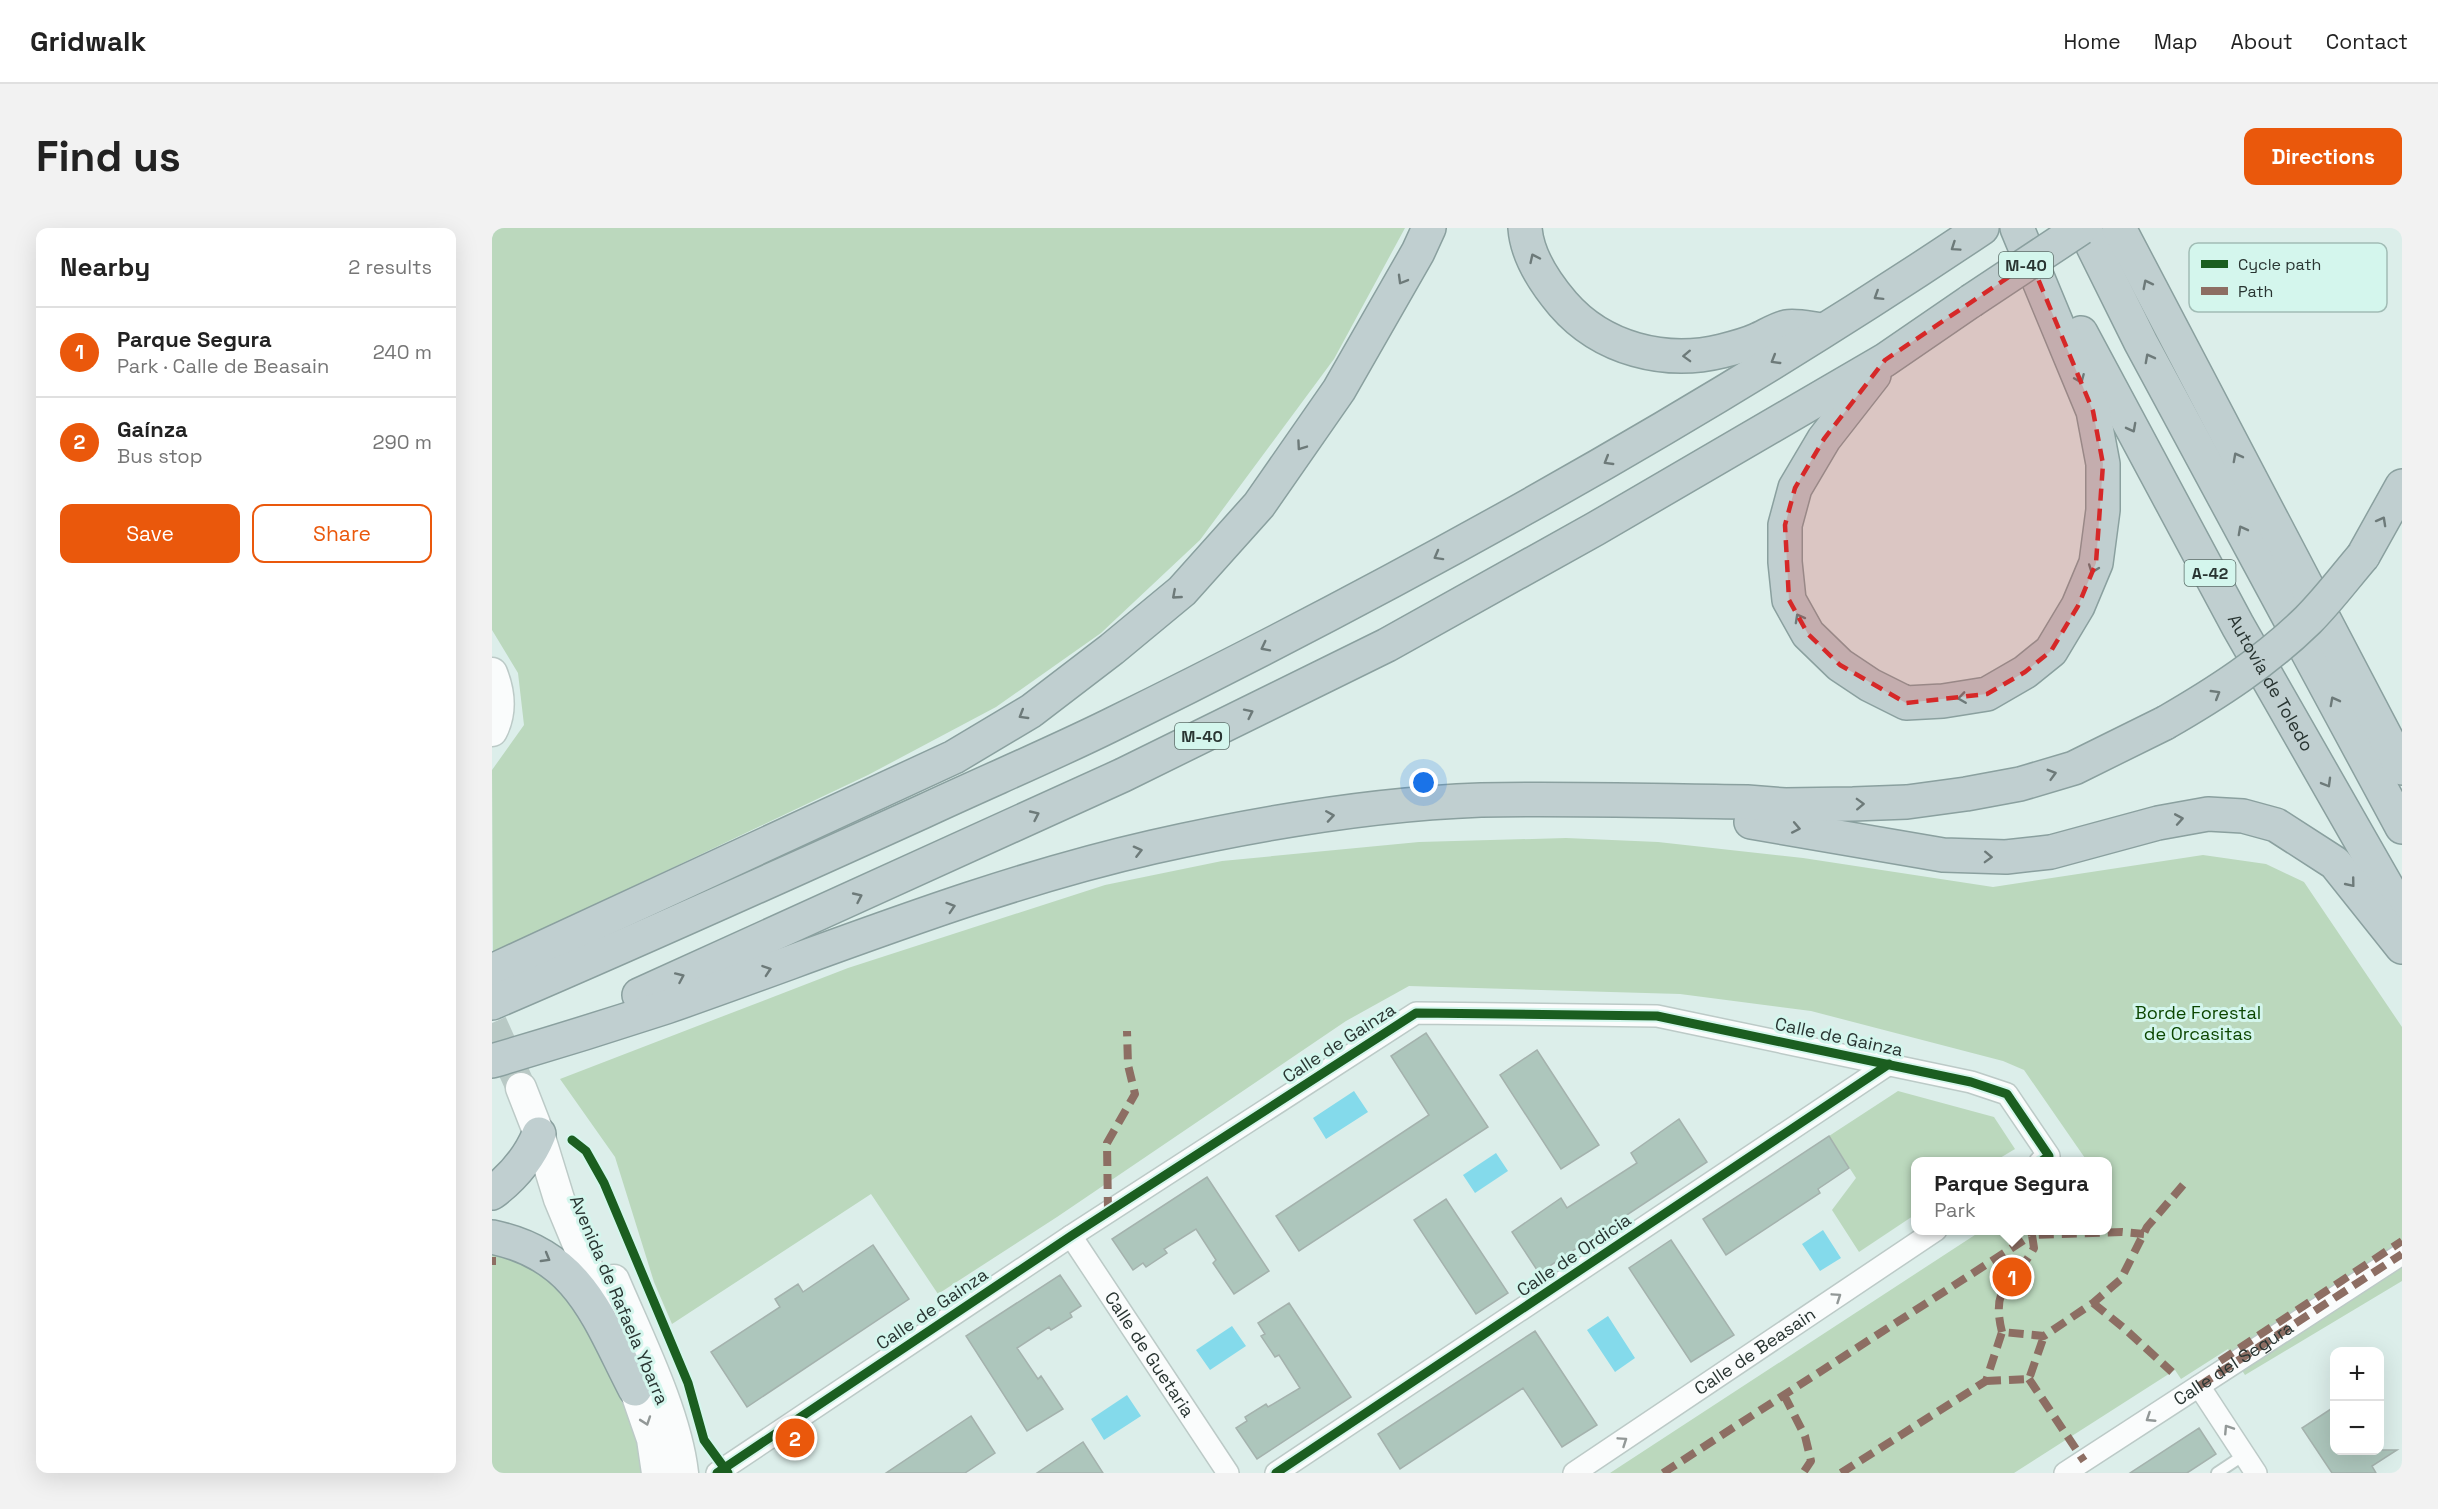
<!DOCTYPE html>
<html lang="en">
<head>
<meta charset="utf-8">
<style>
	:root { --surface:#fff; --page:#f2f2f2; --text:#222; --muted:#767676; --line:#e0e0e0; --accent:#ea580c }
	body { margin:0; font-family:"Space Grotesk",sans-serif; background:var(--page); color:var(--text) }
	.controls { position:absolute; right:18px; bottom:18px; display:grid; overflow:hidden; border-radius:12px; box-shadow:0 6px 24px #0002 }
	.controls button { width:54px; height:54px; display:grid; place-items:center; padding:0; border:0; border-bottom:2px solid var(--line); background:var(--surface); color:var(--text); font:30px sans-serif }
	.you { position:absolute; left:932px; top:555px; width:21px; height:21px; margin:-15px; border:4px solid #fff; border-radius:50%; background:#1a73e8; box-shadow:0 0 0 9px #1a73e833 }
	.badge { display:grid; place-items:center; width:39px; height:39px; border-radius:50%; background:var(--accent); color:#fff; font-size:20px; font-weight:700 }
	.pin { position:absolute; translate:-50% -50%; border:3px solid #fff; box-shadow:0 2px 6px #0006 }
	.popup { position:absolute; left:1419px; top:929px; width:201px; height:78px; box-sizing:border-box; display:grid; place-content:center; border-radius:12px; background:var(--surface); filter:drop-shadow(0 2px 4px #0005); font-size:20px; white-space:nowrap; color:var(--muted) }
	.popup b { font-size:22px; color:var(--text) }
	.popup::after { content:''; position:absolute; left:50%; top:100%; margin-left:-12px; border:12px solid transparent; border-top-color:var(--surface) }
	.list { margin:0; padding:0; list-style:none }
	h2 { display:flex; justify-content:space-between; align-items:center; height:78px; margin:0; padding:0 24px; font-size:26px }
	h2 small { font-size:20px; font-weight:400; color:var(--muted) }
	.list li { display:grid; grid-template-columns:39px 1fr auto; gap:18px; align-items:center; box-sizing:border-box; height:90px; padding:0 24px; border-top:2px solid var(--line) }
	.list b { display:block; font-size:22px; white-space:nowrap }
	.list p { margin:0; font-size:20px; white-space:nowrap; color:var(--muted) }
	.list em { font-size:20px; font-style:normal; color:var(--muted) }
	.actions { display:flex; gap:12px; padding:18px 24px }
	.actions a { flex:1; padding:14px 0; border:2px solid var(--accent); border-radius:12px; text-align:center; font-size:21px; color:var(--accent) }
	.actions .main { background:var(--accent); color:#fff }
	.map { position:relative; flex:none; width:1910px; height:1245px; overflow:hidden; border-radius:12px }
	header { display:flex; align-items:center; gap:36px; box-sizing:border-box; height:84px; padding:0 30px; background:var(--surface); border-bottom:2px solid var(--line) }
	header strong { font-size:28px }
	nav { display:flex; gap:33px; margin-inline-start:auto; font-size:21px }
	.intro { display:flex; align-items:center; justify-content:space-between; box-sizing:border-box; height:144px; padding:0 36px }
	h1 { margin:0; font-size:42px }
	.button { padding:15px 27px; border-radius:12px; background:var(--accent); color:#fff; font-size:21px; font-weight:700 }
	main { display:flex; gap:36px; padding:0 36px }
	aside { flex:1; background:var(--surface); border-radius:12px; box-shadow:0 6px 24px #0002 }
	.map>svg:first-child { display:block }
</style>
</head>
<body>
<header>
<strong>Gridwalk</strong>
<nav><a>Home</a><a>Map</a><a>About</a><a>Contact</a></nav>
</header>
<div class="intro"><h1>Find us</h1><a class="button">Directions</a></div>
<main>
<aside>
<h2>Nearby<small>2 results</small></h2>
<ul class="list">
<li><span class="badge">1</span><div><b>Parque Segura</b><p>Park · Calle de Beasain</p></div><em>240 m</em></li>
<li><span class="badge">2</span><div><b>Gaínza</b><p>Bus stop</p></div><em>290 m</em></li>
</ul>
<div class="actions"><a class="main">Save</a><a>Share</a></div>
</aside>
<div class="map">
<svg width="1910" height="1245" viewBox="0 0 1910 1245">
	<rect width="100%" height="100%" fill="#dceeea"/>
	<path fill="#bbd8bd" d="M0,0H913L842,131L708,312L609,405L504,479L376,547L1,725L0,542L32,497L26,445L0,402Z
		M1074,610L1166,614L1311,630L1501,659L1711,627L1774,636L1812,654L1910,799V1053L1753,1147L1736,1121L1689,1151L1683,1142L1522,1245H1118L1489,1003L1616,1002V934L1595,933L1532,842L1511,833L1319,783L1188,766L917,758L854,793L565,989L446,1066L379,966L180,1096L162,1054L123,929L68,851L356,740L613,657L730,633L927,614Z
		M1406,863L1502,889L1523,921L1503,933L1424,934V986L1367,1024L1340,982L1364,950L1337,908Z
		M0,1020L50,1038L101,1105L141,1194L151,1245H0Z"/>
	<path fill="#84daeb" d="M862,863L876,884L834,911L821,890Z
		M1004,925L1016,943L983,965L971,947Z
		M1331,1002L1349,1030L1328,1043L1310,1016Z
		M1116,1088L1143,1130L1123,1144L1095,1102Z
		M740,1098L754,1118L718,1142L704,1122Z
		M635,1167L649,1188L612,1212L599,1191Z"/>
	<path fill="#adc6bc" stroke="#a4b2ad" stroke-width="1.5" d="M934,805L996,899L807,1023L784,988L937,887L899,828Z
		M1045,822L1107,917L1069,941L1008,847Z
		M1187,891L1215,934L1047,1045L1020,1004L1069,970L1075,980L1145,935L1139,925Z
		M1337,908L1357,940L1326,961L1328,965L1234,1027L1211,991Z
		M715,949L777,1043L742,1066L721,1035L724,1032L704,1001L672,1021L675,1025L654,1039L651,1035L641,1042L620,1011Z
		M954,971L1016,1065L984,1086L922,992Z
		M1179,1012L1242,1107L1199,1134L1137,1040Z
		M381,1017L417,1071L255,1179L219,1124L288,1079L283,1071L306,1056L311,1064Z
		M568,1047L589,1078L578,1085L580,1089L559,1102L557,1099L525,1120L546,1151L549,1148L571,1181L535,1203L474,1108Z
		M797,1075L859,1169L765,1231L744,1200L755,1193L753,1189L774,1176L776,1179L808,1160L787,1127L783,1129L769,1108L773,1106L766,1095Z
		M1043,1103L1105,1197L1070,1219L1031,1160L908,1241L886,1206Z
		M1842,1179V1222H1905L1880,1238L1884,1245H1840L1810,1200Z
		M479,1188L503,1225L473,1245H394Z
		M1707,1200L1724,1226L1695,1245H1638Z
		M591,1214L611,1245H545Z"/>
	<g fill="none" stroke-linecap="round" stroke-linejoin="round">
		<path stroke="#b8c9c5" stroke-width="30" stroke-dasharray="30 15" stroke-linecap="butt" d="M0,795L29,860"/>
		<defs>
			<path id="lane" d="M1725,1245L1752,1227"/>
			<g id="street">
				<path id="s1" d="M579,1008L736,1245"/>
				<path d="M1707,1158L1764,1245"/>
				<path d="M225,1245L579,1008L924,785L1165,788L1479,854L1515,866L1557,928L1548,934"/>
				<path d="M784,1245L1397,836"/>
				<path id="s2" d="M1082,1245L1444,1002"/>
				<path id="s3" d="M1573,1245L1910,1026"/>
			</g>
			<path id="secondary" d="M0,445C8,465 10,484 0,503
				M29,860L47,906L67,971L117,1091
				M122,1052C146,1109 184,1184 191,1245
				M135,1139L160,1211L165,1245"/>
			<g id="highway">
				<path d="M1033,0C1035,28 1054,56 1071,76C1110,121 1173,137 1230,123C1242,120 1254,117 1265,112C1274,108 1285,101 1294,99C1305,97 1320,101 1331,102"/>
				<path d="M1592,0L1649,115L1910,599"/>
				<path d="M1627,0L1910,540"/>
				<path id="s4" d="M1589,105L1746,398L1910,685"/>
				<path d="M1382,147L1332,211L1303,260L1293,297V334L1297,372L1316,406L1348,437L1378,457L1414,475L1451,473L1495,466L1533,444L1559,423L1586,378L1604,335L1611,282V236L1601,183L1525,0"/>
				<path d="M1871,328L1910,258"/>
				<path d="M1259,594L1451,627L1514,629L1559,624L1666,595L1716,586L1751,588L1784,597L1843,635L1910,719"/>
				<path d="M0,743L462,529L539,483L620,421L690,363L767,277L847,162L926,24L937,0"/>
				<path d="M147,767L631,547L895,417L1103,301L1393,132L1479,73"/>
				<path d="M0,775C145,713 289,648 432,583C494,554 556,528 617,498C918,350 1212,187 1490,0"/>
				<path d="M0,833C58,816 116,798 174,779C335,723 494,657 661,619C768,595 879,576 989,572C1077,570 1166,573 1255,574L1293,577L1361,576L1415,574L1474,566L1528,556L1582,540L1673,495"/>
				<path d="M0,965C21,949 37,931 47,906"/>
				<path d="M0,1009C88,1027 106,1090 143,1161"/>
			</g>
		</defs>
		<use href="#lane" stroke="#bccac7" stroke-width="14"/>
		<use href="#street" stroke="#bccac7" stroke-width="24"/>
		<use href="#secondary" stroke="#bccac7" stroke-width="33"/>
		<use href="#highway" stroke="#8aa09f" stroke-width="36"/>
		<use href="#lane" stroke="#fafcfc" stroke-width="10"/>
		<use href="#street" stroke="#fafcfc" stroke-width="21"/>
		<use href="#secondary" stroke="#fafcfc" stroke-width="30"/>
		<use href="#highway" stroke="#c0cfd0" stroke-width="33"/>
		<defs>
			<path id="highway-bridge" d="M1479,73L1589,0
				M1673,495C1725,465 1773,434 1816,392C1836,372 1853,349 1871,328"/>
		</defs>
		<use href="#highway-bridge" stroke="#8aa09f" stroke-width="36" stroke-linecap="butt"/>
		<use href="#highway-bridge" stroke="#c0cfd0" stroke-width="33"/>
		<path stroke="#8d6e63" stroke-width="8" stroke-dasharray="15 8" stroke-linecap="butt" d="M616,984L615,915L643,866L636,837L635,803
			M0,1033H4
			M1601,1075L1633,1101L1680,1144
			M1510,1104C1498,1055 1522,1057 1542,1020L1540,1007L1630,1004L1652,1006
			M1728,1133L1910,1013
			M1537,1151L1592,1233
			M1494,1153L1537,1151L1552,1108
			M1707,1158L1910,1026
			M1292,1167L1313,1208L1319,1233L1311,1245
			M1171,1245L1540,1007L1538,1002
			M1349,1245L1494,1153L1510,1104L1552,1108L1601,1075L1629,1051L1655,999L1692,956"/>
		<defs>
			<path id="cycleway" d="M80,912L94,923L112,955L196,1155L212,1212L236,1245
				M225,1245L579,1008L924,785L1165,788L1479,854L1515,866L1557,928L1548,934
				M784,1245L1397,836"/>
		</defs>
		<use href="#cycleway" stroke="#d4f6ed" stroke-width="13"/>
		<use href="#cycleway" stroke="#1b5e20" stroke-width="9"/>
	</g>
	<defs><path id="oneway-chevron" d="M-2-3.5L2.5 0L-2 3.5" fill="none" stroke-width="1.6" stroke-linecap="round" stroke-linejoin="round" transform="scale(1.5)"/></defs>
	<g stroke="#6d7a79">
		<use href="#oneway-chevron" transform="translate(1463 19) rotate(146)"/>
		<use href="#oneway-chevron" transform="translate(1042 30) rotate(-115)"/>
		<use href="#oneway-chevron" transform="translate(910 52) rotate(120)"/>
		<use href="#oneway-chevron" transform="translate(1655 56) rotate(-117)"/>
		<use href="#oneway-chevron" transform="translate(1386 68) rotate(148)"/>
		<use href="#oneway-chevron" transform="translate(1195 128) rotate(178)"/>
		<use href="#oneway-chevron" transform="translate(1657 130) rotate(-118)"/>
		<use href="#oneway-chevron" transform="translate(1283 132) rotate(149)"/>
		<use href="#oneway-chevron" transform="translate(1588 151) rotate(67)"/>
		<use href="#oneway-chevron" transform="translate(1640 200) rotate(62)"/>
		<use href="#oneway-chevron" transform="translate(809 218) rotate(125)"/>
		<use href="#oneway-chevron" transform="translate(1745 229) rotate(-118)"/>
		<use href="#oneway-chevron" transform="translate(1116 233) rotate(149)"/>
		<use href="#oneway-chevron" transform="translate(1890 293) rotate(-61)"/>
		<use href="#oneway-chevron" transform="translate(1750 302) rotate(-118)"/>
		<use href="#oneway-chevron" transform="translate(946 328) rotate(151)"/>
		<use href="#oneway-chevron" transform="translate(1601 341) rotate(110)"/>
		<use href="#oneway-chevron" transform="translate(684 367) rotate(139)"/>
		<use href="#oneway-chevron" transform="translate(1307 390) rotate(-119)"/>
		<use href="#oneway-chevron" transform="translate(773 419) rotate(153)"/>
		<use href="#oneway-chevron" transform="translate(1724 466) rotate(-31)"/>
		<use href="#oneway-chevron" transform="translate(1470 470) rotate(172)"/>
		<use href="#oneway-chevron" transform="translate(1842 473) rotate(-118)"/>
		<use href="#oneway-chevron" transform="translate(757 485) rotate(-26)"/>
		<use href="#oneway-chevron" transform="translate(531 487) rotate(149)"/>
		<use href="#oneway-chevron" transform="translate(1560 546) rotate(-16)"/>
		<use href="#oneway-chevron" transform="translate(1835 555) rotate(60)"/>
		<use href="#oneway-chevron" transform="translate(1368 576) rotate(-2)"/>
		<use href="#oneway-chevron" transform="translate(543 587) rotate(-25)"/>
		<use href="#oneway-chevron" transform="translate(838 588) rotate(-9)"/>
		<use href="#oneway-chevron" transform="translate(1687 591) rotate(-10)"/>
		<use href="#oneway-chevron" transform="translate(1304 600) rotate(11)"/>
		<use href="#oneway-chevron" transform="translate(646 623) rotate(-14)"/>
		<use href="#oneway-chevron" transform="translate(1496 629) rotate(2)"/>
		<use href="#oneway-chevron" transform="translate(1859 655) rotate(51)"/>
		<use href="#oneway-chevron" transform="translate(366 669) rotate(-25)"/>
		<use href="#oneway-chevron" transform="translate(459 679) rotate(-18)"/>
		<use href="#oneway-chevron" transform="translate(275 742) rotate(-19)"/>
		<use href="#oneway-chevron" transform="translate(188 749) rotate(-24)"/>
		<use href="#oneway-chevron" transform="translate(54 1030) rotate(30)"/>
	</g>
	<g stroke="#929897">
		<use href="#oneway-chevron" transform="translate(1345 1069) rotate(-34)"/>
		<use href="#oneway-chevron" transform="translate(1658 1190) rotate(147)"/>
		<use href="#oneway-chevron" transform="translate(154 1193) rotate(71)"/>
		<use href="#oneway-chevron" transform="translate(1736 1201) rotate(-123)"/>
		<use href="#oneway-chevron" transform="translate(1131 1213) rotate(-34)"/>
	</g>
	<path fill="#d62828" fill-opacity="0.2" stroke="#d62828" stroke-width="4.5" stroke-dasharray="12 8" stroke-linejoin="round" d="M1539,34L1601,183L1611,236L1604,335L1586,378L1559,423L1533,444L1495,466L1414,475L1348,437L1316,406L1297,372L1293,297L1303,260L1332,211L1393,132Z"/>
	<g text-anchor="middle" stroke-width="6" stroke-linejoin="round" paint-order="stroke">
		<g fill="#d4f6ed" stroke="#5c6f6a" stroke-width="1.5">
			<rect x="1507" y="24" width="54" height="26" rx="4.5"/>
			<rect x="1692.5" y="332" width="51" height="26" rx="4.5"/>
			<rect x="683" y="495" width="54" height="26" rx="4.5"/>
		</g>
		<g font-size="16" font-weight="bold" fill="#293532">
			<text x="1534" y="43">M-40</text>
			<text x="1718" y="351">A-42</text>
			<text x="710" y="514">M-40</text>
		</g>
		<g font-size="18" fill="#293532" stroke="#d4f6ed">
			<text dy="6" stroke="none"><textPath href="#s4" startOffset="398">Autovía de Toledo</textPath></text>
			<text transform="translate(1347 809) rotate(12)" y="6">Calle de Gainza</text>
			<text transform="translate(847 815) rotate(-33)" y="6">Calle de Gainza</text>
			<text transform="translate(1082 1027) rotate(-34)" y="6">Calle de Ordicia</text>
			<text transform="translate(127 1072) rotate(67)" y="6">Avenida de Rafaela Ybarra</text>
			<text transform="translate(440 1081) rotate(-34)" y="6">Calle de Gainza</text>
			<text dy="6" stroke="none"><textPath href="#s2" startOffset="218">Calle de Beasain</textPath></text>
			<text dy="6" stroke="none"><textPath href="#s1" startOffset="142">Calle de Guetaria</textPath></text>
			<text dy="6" stroke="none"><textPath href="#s3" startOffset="201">Calle del Segura</textPath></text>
		</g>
		<g font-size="18" fill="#0c4601" stroke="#d4f6ed">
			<text x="1706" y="791">Borde Forestal<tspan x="1706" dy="21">de Orcasitas</tspan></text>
		</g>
	</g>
	<rect x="1697" y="15" width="198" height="69" rx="9" fill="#d4f6ed" stroke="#a1bcb5" stroke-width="1.5"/>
	<rect x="1709" y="32" width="27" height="8" fill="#1b5e20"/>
	<rect x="1709" y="59" width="27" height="8" fill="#8d6e63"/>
	<g font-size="16" fill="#293532">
		<text x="1746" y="42">Cycle path</text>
		<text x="1746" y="69">Path</text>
	</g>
</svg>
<div class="controls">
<button>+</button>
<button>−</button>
</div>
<div class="you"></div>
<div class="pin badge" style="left:1520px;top:1049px">1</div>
<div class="popup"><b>Parque Segura</b>Park</div>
<div class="pin badge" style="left:303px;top:1210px">2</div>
</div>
</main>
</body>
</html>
